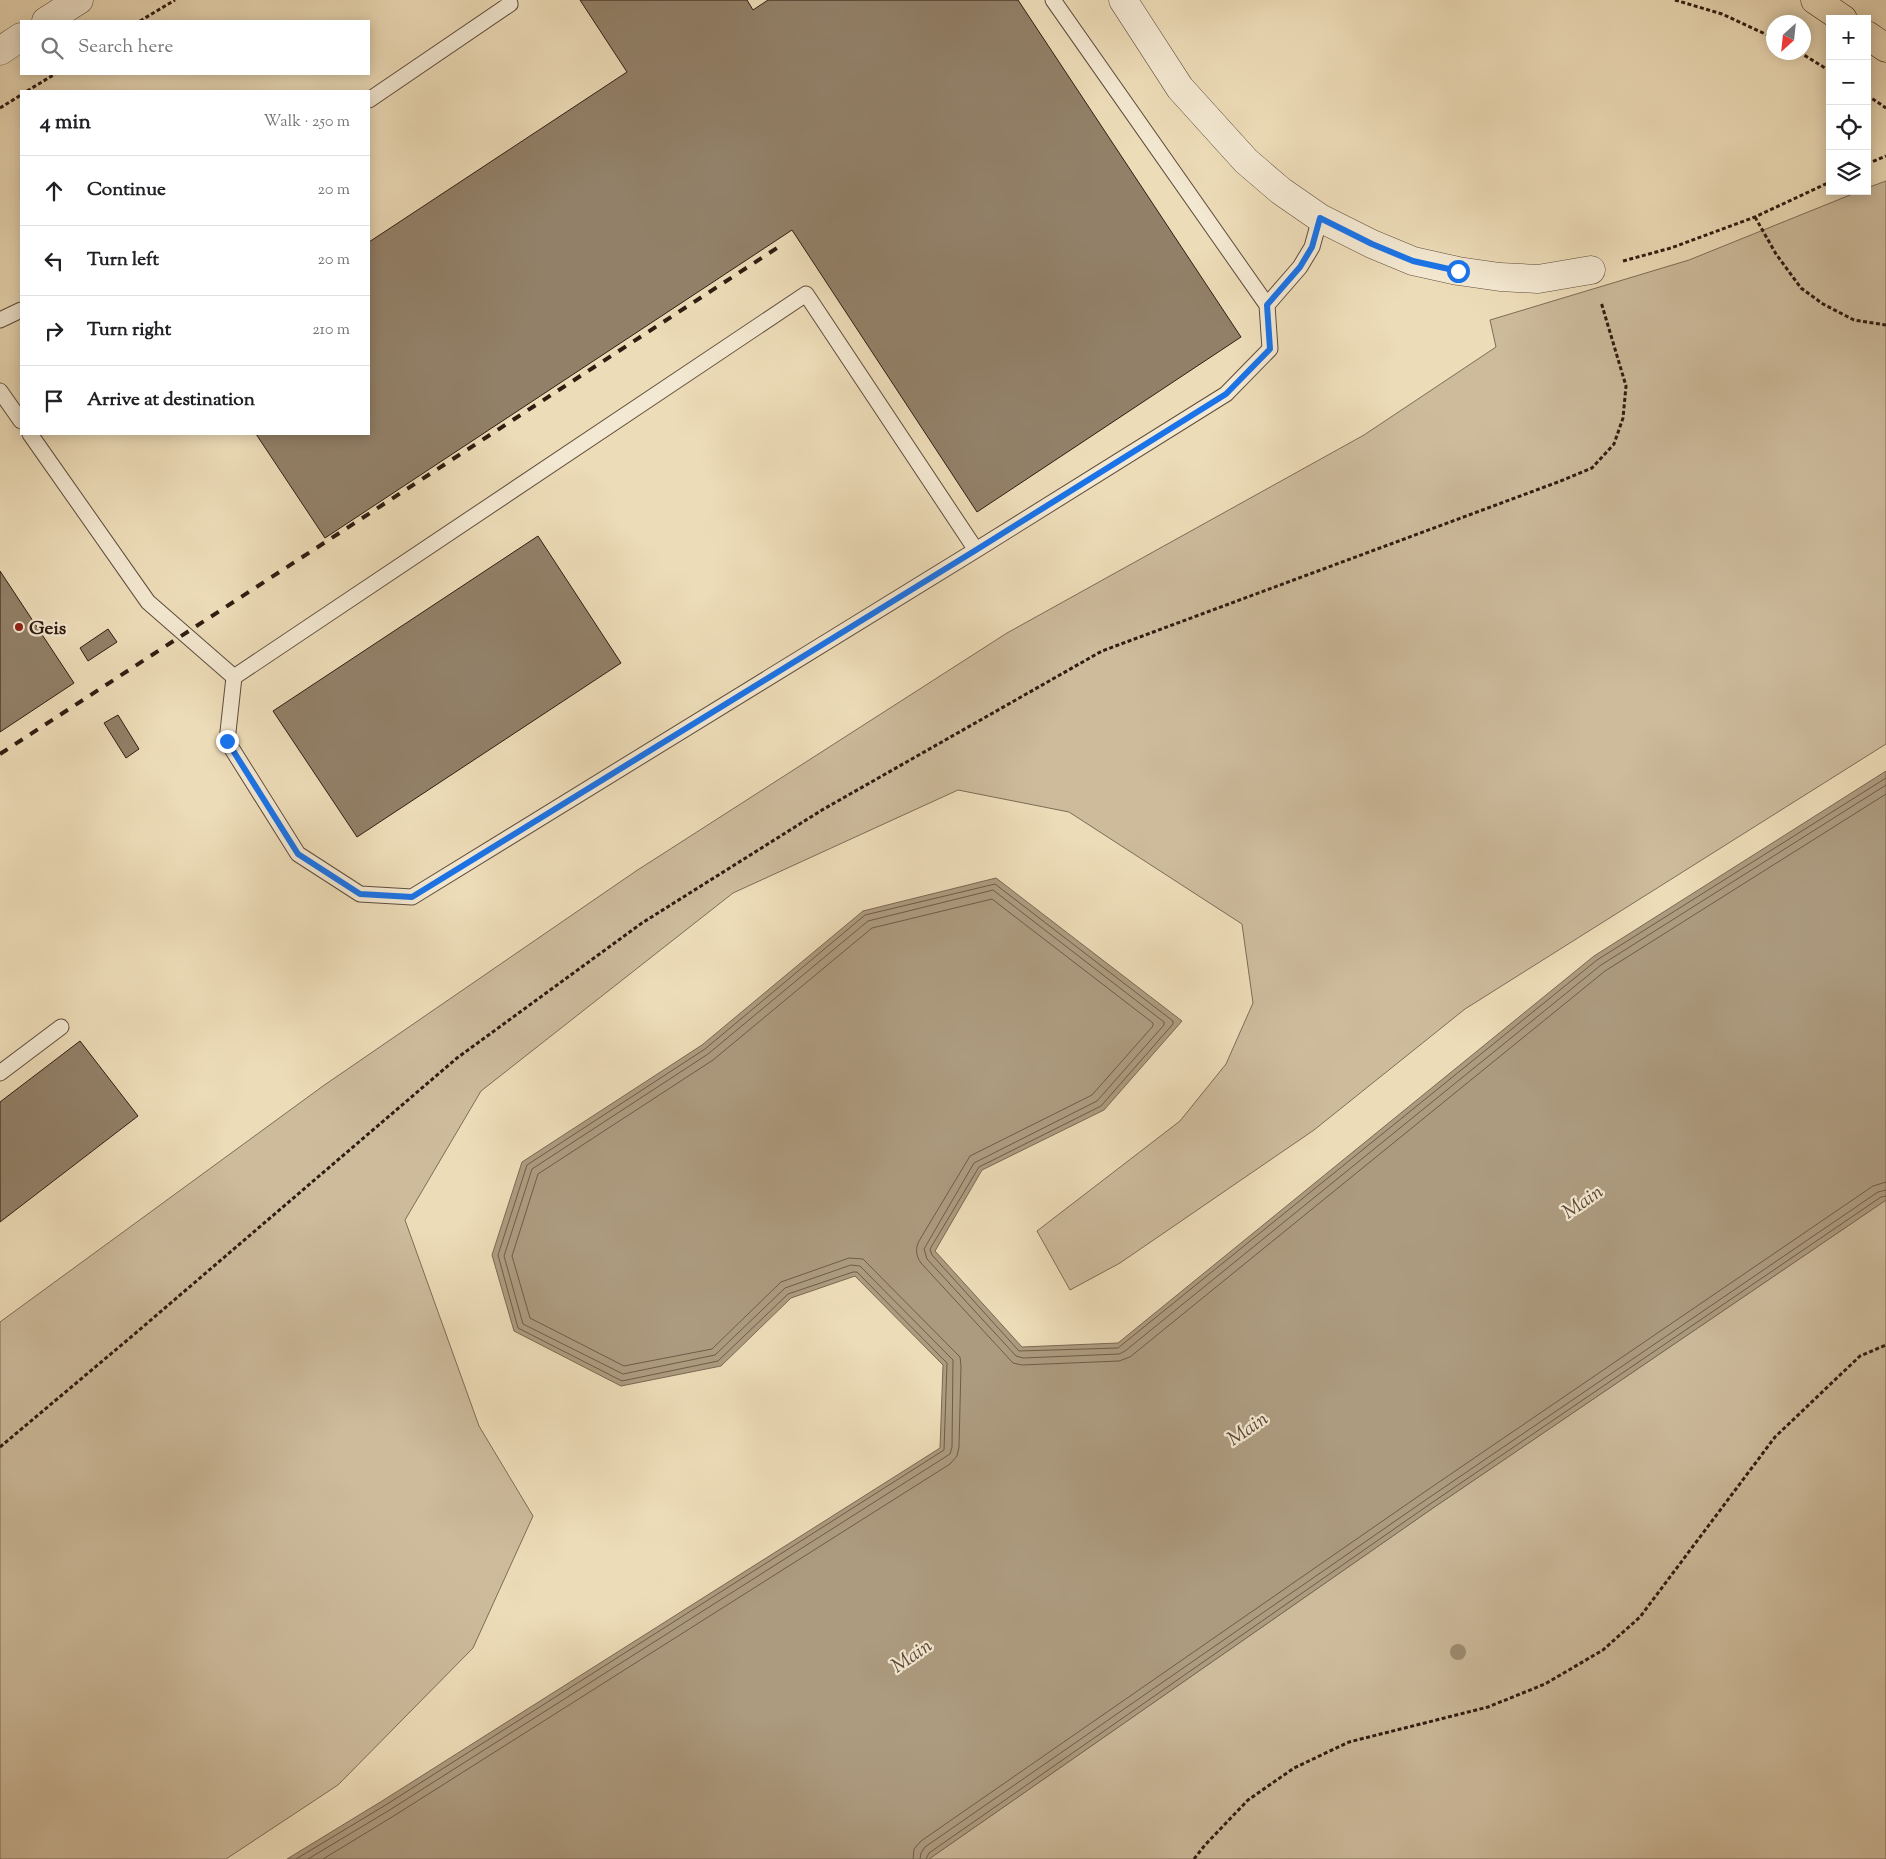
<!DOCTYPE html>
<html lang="en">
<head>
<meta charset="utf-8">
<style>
	:root { --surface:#fff; --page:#f6f6f6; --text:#202124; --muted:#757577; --line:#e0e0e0 }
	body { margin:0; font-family:"Sorts Mill Goudy",serif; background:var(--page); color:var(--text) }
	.controls { position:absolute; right:15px; top:15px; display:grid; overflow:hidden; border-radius:0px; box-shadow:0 2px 12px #0003 }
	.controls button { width:45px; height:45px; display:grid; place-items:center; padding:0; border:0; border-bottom:1px solid var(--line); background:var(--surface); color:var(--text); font:25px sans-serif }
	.compass { position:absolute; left:1766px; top:15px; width:45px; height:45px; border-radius:50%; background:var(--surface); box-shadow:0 2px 12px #0003; rotate:207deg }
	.stop { position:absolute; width:15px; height:15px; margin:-11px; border:4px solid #1a73e8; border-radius:50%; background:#fff }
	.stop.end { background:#1a73e8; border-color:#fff; box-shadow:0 1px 5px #0008 }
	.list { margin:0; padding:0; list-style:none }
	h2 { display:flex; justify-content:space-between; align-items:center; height:65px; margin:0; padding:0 20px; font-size:21px }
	h2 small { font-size:16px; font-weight:400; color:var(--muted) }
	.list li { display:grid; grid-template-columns:32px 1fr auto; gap:15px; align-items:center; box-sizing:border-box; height:70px; padding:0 20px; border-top:1px solid var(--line) }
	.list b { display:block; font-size:19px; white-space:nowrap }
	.list em { font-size:16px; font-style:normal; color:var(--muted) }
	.icon { flex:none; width:28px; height:28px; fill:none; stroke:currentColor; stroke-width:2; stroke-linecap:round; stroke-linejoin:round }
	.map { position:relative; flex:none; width:1886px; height:1859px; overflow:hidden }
	.search { position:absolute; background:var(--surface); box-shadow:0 2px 12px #0003; left:20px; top:20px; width:350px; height:55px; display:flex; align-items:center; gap:12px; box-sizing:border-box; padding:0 18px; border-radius:0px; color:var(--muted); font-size:19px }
	.panel { position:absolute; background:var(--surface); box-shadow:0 2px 12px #0003; left:20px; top:90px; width:350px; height:345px; border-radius:0px }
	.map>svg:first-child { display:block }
</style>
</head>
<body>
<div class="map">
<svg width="1886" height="1859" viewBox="0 0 1886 1859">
	<rect width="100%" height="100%" fill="#eddcb8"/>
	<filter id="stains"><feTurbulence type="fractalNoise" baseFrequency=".004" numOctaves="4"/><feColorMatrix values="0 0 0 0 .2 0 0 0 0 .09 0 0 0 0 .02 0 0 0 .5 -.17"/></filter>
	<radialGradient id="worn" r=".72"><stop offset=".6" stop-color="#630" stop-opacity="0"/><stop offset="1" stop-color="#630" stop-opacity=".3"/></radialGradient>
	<path fill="#cdbb9c" stroke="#7e6c56" d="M1886,181V744L1465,1009L1314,1130L1120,1263L1070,1290L1037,1231L1180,1121L1226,1064L1253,1003L1242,924L1069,812L958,790L733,893L481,1091L405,1220L479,1426L533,1516L473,1648L338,1785L226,1859H0V1322L323,1086L636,871L1007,633L1364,435L1496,347L1490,320L1689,260L1860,191H1867V188Z
		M1886,1200V1859H929L1433,1508Z"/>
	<path fill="#ad9b7f" stroke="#7b6853" d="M1886,771V1200L1433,1508L929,1859H287L382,1801L940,1448L943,1365L855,1276L791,1298L721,1366L621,1386L514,1331L492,1255L522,1162L702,1045L863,911L996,878L1182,1021L1104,1110L982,1170L935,1251L1022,1347L1118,1343L1594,956Z"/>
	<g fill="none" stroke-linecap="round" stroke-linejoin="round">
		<path stroke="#6e5c48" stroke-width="1" d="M296,1859L384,1806L944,1450L947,1363L857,1272H853L788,1294L718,1361L622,1381L518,1328L498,1255L527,1165L705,1049L865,915L995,884L1173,1021V1024L1101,1106L979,1167L930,1249L932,1255L1019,1351L1118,1348L1597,960L1886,778
			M308,1859L388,1811L950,1454L952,1447L953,1360L860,1266L851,1265L785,1288L715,1355L623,1374L523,1324L504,1256L532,1169L708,1054L868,921L993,890L1164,1022V1025L1097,1101L974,1163L924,1249L927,1259L1016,1356L1023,1358L1119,1354L1125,1351L1601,965L1886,785
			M323,1859L392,1817L950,1464L957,1456L959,1447L961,1366L960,1357L863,1259L849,1258L781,1282L712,1349L624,1366L530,1318L512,1256L538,1174L713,1060L872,928L992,899L1153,1023V1026L1092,1095L970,1156L919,1241C915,1249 916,1256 921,1263L1013,1363L1022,1365L1119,1361L1130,1357L1605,971L1886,794
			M913,1859L914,1849L921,1841L1423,1493L1873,1186L1886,1182
			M920,1859L921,1853L925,1847L1427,1499L1878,1192L1886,1190
			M926,1859L929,1853L1430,1504L1881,1197L1886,1196"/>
	</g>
	<path fill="#928068" stroke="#301c11" d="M580,0H747L753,10L768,0H1018L1241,337L977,512L792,230L325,538L256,434H369V242L627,72Z
		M538,536L621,663L357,837L273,711Z
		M0,571L74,683L0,732Z
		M108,629L117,642L88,661L80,648Z
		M118,715L139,749L126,758L104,723Z
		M80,1041L138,1116L0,1222V1102Z"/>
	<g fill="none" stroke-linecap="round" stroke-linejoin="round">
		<defs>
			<path id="service" d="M369,100L510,4L509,0
				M1267,305L1300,267L1312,247L1320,218
				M0,320L21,310
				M0,391L21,421
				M30,434L148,602L234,677
				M976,550L806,294L234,677L227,741L298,854L360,894L412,897L976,550L1226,394L1270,349L1267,305L1053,0
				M0,1073L61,1027"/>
			<path id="minor" d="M1123,0L1180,88L1246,161L1281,191L1320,218L1372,244L1413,261L1458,271L1500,277L1538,279L1591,270"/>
			<path id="tertiary" d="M46,21L79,0
				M0,51L21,37"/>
			<path id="motorway" d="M1815,0L1843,19
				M1867,35L1886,48"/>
		</defs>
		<use href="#service" stroke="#5f4c3b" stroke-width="17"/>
		<use href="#minor" stroke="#5f4c3b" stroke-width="29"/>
		<use href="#tertiary" stroke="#5f4c3b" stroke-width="29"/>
		<use href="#motorway" stroke="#301c11" stroke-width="29"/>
		<path stroke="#301c11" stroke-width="3" stroke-dasharray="4 2.5" stroke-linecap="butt" d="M1675,0L1722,14L1774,38
			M140,21L175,0
			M1799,52L1830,71
			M27,91L55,74
			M1867,95L1886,108
			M0,108L21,95
			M1867,164L1886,156
			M1755,217L1776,254L1801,288L1823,304L1854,320L1886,325
			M1623,261L1671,248L1755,217L1830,182
			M0,1447L131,1337L457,1058L642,923L822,810L1102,651L1558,482L1592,468L1614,444L1623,418L1626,386L1601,302
			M1194,1859L1205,1845L1248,1800L1294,1768L1349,1742L1488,1707L1545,1684L1603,1650L1640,1617L1775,1437L1860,1356L1886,1345"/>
		<use href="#service" stroke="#f3e8d1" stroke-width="15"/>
		<use href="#minor" stroke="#f3e8d1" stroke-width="28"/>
		<use href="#tertiary" stroke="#f3e8d1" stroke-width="28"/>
		<use href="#motorway" stroke="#eddcb8" stroke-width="28"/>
		<path stroke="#301c11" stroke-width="4" stroke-dasharray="9 9" stroke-linecap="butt" d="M0,754L780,246"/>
	</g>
	<circle fill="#9f8d73" cx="1458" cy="1652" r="8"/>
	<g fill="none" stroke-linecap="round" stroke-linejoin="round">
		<path stroke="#1a73e8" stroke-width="6" d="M227,741L298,854L360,894L412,897L976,550L1226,394L1270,349L1267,305L1300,267L1312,247L1320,218L1372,244L1413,261L1458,271"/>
	</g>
	<circle fill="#8f2418" stroke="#f3e8d1" stroke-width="2" cx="19" cy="627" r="5"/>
	<g text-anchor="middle" stroke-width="4.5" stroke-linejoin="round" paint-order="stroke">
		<g font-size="19" font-weight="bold" fill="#301c11" stroke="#f3e8d1" text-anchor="start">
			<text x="29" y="634">Geis</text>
		</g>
		<g font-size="20" font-style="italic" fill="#5c4838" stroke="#f3e8d1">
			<text transform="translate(1582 1201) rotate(-34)" y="7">Main</text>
			<text transform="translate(1247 1428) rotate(-34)" y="7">Main</text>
			<text transform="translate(911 1655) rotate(-34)" y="7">Main</text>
		</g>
	</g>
	<rect width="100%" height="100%" filter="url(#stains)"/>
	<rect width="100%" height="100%" fill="url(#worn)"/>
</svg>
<div class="controls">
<button>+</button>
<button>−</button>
<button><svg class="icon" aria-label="locate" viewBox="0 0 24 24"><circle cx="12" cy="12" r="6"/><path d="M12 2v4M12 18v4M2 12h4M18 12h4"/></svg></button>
<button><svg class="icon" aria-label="layers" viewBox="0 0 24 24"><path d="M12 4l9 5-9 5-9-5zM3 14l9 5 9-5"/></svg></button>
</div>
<svg class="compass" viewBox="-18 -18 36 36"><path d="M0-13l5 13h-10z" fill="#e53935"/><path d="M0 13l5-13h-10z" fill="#757577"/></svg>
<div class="stop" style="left:1458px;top:271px"></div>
<div class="stop end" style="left:227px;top:741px"></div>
<div class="search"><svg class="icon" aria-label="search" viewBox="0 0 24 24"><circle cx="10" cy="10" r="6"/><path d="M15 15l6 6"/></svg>Search here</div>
<section class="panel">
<h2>4 min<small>Walk · 250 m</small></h2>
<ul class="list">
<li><svg class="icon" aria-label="ahead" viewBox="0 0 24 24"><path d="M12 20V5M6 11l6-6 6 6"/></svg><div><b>Continue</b></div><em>20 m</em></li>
<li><svg class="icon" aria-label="left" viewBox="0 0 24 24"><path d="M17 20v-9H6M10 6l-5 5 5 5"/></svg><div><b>Turn left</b></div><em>20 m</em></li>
<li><svg class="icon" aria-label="right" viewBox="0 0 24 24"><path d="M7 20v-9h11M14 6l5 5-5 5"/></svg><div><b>Turn right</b></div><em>210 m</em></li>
<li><svg class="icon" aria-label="arrive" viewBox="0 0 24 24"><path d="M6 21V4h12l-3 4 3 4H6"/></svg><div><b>Arrive at destination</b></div></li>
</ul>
</section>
</div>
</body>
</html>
